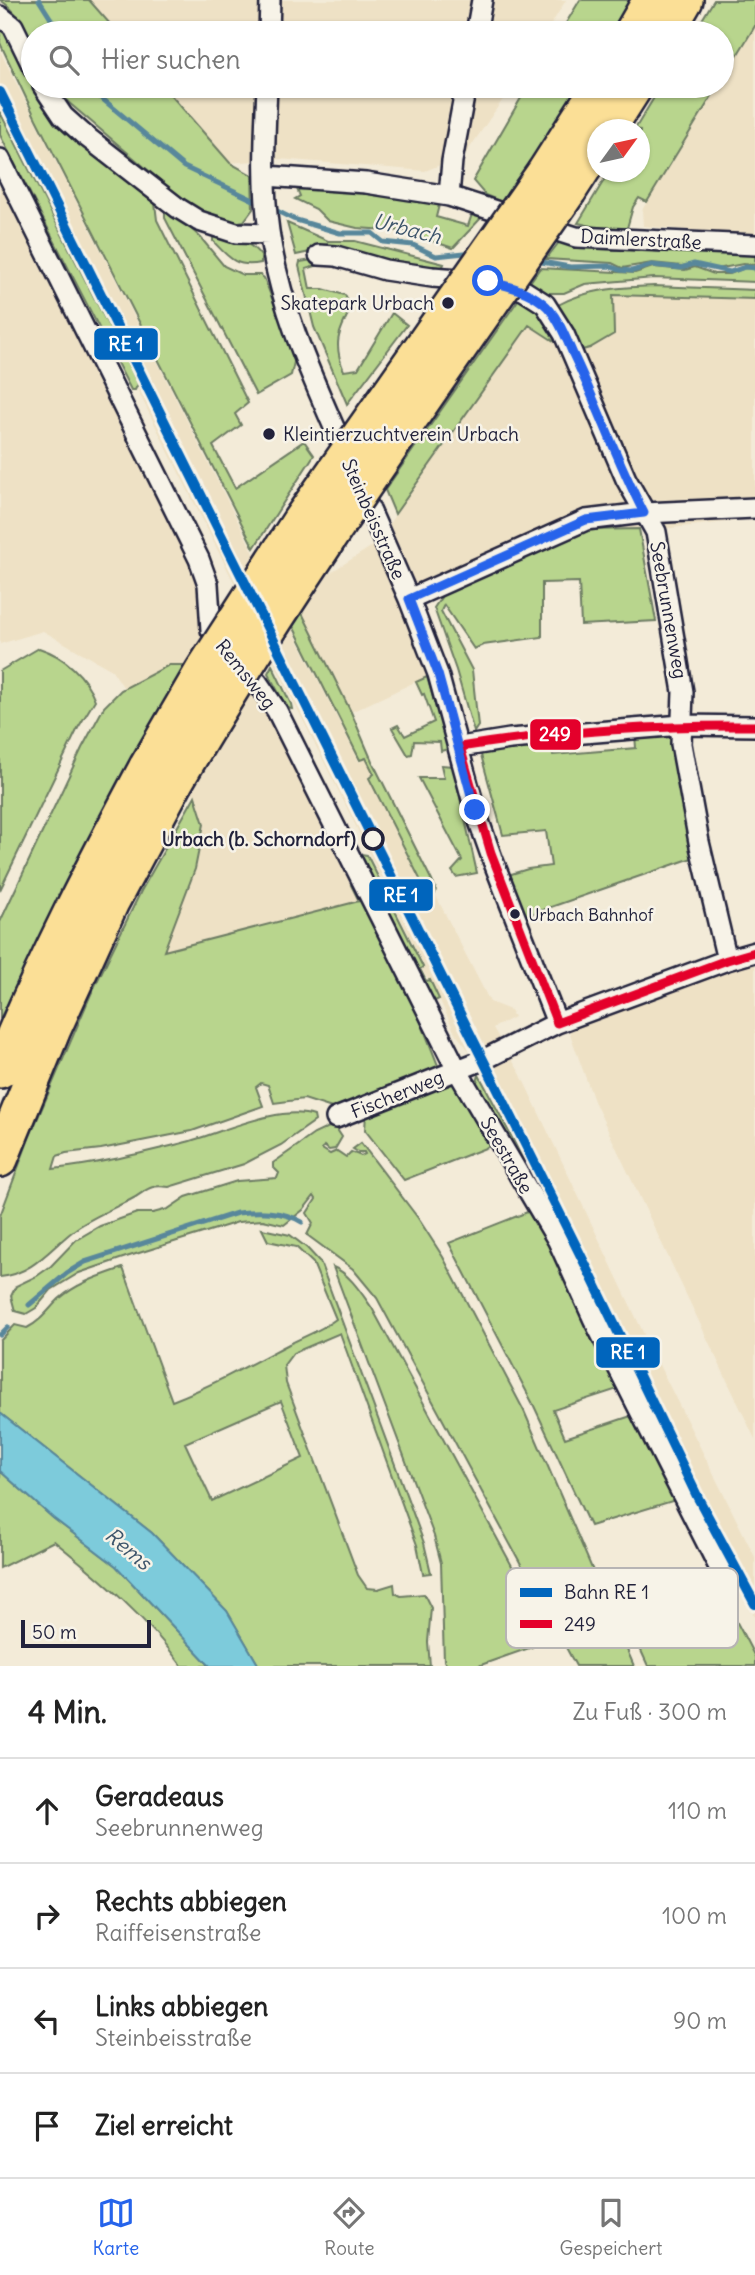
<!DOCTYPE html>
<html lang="de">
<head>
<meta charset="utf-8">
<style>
	:root { --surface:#fff; --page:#f6f6f6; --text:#222; --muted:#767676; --line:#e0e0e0; --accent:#2563eb }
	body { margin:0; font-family:Delius,sans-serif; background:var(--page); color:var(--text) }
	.compass { position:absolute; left:587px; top:119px; width:63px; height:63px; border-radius:50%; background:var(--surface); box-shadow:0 2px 5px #0004; rotate:57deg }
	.scale { position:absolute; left:21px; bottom:18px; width:130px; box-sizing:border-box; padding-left:7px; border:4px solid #22223b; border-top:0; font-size:19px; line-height:24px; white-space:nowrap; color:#22223b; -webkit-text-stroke:5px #f7f3e8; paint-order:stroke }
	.stop { position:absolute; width:21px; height:21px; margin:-16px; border:5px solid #2563eb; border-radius:50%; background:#fff }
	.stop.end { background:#2563eb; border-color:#fff; box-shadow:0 2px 7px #0008 }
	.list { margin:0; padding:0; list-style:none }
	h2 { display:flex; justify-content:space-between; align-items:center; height:91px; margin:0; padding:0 28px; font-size:30px }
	h2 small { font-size:23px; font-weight:400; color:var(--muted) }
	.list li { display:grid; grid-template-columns:46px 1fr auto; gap:21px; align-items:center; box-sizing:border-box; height:105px; padding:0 28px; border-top:2px solid var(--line) }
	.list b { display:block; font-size:26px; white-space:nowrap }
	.list p { margin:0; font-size:23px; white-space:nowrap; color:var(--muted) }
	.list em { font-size:23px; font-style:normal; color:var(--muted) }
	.icon { flex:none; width:38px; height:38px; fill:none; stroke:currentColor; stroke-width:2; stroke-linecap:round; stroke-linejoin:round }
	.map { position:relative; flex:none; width:755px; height:1666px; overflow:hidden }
	.search { position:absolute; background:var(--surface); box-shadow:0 2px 5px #0004; left:21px; right:21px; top:21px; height:77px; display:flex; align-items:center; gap:18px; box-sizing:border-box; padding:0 24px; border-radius:38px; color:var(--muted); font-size:26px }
	.sheet { height:511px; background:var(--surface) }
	nav { display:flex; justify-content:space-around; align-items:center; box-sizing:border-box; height:98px; border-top:2px solid var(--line); background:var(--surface); font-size:19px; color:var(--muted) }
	nav a { display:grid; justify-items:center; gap:4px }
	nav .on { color:var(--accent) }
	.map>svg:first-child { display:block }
</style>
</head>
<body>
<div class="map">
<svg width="755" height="1666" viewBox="0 0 755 1666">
	<rect width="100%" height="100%" fill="#f3ebd8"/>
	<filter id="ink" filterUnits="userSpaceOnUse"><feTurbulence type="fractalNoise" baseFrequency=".0143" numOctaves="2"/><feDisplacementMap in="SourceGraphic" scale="14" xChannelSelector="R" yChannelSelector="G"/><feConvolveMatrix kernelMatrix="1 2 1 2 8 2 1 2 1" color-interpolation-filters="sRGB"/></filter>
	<g filter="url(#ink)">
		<path fill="#eee1c5" d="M89,0H566L546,33H118Z
			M755,26V236L643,226L642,210L718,86H722V80Z
			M0,51L354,751L359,762L366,759L372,771L374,774L368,778L428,897L435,894L490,1002L510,1010L514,1017L493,1028L520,1073L650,1347L755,1557V1617L471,1053L455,1033L430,979L428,980L421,968L424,966L345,804L138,391L143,388L0,107Z
			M163,86H512L465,155L425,171L280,159L230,163Z
			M0,177L359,901L163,952L195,869L204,824L195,796L112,670L43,631L0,644Z
			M612,295L755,299V519L671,528L587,530L409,609L430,675L351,712L302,613L328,574L374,545L529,325L566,349Z
			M755,959V1439L594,1101L569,1031L731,966Z"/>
		<path fill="#b8d58d" stroke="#6d7c64" stroke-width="2" fill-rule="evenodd" d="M0,0H89L118,33H33V42C24,25 15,9 0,0Z
			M580,0H632L613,33H560Z
			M714,0H755V26L722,80V33H694Z
			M0,22L33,86L154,195L157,220L248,403L235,414L241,425L213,446L235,488L304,441L314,455L254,548L36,119L0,43Z
			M59,86H163L230,163L252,175L253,209L244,221L228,224L188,204L68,102Z
			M528,86H581L557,124L502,202L485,195L473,181Z
			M661,86H718L647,202L639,198L633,207L627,228L607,229L578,223L609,172H640V130L635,129Z
			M0,112L138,384L135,390H131L0,135Z
			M311,187L352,189L439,205L436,217L468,226L472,214L482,217L453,248L402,231L357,228L328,221L316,209L295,199L300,196L297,189Z
			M172,211L201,238L224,266L243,275H260L264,278L295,358L291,375L256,395L165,218V213Z
			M287,223L328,241H355L444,264L440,273L329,248L296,255Z
			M213,236C232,237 249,240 261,256V263C236,268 229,258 213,241Z
			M560,241L600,249L755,255V265L743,264L717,269L695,263L682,266L652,263L622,268L612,263L546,259Z
			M319,259V265L306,269L310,289H323L345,295L351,308C338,333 333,344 344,371L358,369L392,313L407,325L347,404L314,327L299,266L300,262Z
			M653,267L685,270L695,267L714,274H730L745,268L755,269V282L654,278L585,284L564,293H546L528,285L540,268L635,273Z
			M654,286L755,290V299L613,295L614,334L590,348L578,351L558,315V305C588,288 621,288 654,286Z
			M521,296L535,303L566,349L529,325L395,514L385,490Z
			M639,529L656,621L581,625L579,582L542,583V637L483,645L474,649L444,605L441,611L472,670L478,726L474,732L456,670L434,608L444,593L587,530Z
			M302,613L351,712L372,761L436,889L435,894L428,895L369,778L374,774L366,758L360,760L293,626Z
			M39,648C64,656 86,676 95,700L78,728L0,890V671Z
			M169,665H188L127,765L63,888L0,1019V922L82,748L104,707L121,690Z
			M272,665L291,704L292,709L287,708L268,673Z
			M427,677L448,749L441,751L440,742L414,741L412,754L408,755L392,728L398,725L405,736L434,722L424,694L422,695L416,682Z
			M670,734L695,857L525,916L508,875L528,869L551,866L546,831L503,835L481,755L487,748L551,742L553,755L636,748L635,735Z
			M441,765L453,766L477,873L456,877L452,871L462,860L419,778H444Z
			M195,796L204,824L195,869L164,951L359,901L351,885L358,882L411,997L443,1078L452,1075L493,1145L404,1180L365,1130L366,1113L335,1109L304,1099L274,1103L268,1085L261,1083L256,1087L263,1106L192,1131L101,1149L66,1153L57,1156L53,1169C94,1165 138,1154 179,1144C217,1135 278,1104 314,1116L315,1121L281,1145L244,1164L169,1187C146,1184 148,1191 130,1200C112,1209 93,1217 77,1228C51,1247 34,1274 0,1277V1216L30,1136L91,994L141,891Z
			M361,854L367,855L423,967L420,969L426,981L430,980L439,999L433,1002L360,859Z
			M479,1075L562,1232L476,1085Z
			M329,1127L336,1128L342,1137L335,1149L329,1150L324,1146L322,1149L330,1154L337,1151L346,1157L351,1152L361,1156L365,1154L364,1152H358L353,1149L361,1143L418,1218L443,1257L524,1411L634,1666H576L377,1298L353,1269L307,1235L313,1223L307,1213L316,1199L314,1196L303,1210L284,1225L263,1220L238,1222L123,1258L79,1273L51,1290L36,1308L26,1314L15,1311L11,1296L16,1286L37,1276L51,1266L76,1240L100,1226L137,1213H153L168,1209L186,1197L237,1181L277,1178L279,1173L273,1167V1163L314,1134Z
			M530,1211L554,1249L624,1387L553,1410L565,1438L637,1414L679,1499L590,1526L534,1406L449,1243Z
			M262,1229L290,1235L307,1248L320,1262L424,1543L431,1573L423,1574L417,1545L340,1333L293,1353L284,1365L286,1383L358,1575L367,1588L378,1589L394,1584L395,1593L401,1596L424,1594L431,1608L428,1642L430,1666H259L227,1611L152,1533L0,1413V1341L15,1325L27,1328C41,1321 48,1310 59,1299C77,1283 100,1276 123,1268L172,1401C213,1385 251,1364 289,1344C305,1336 322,1330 336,1319L313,1263L296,1247L268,1241ZM281,1401L303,1458L212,1501L185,1443Z
			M333,1267C349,1273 362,1294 372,1308L543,1623L544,1637L532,1647L478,1666H448L444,1661L441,1563L434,1536Z
			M0,1471L53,1518L116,1566L210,1666H182C146,1617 101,1579 54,1541L0,1568Z
			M720,1590L755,1657V1666H648L628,1622Z"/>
		<path fill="#7dcbdb" stroke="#59879b" stroke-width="2" d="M0,1413L152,1533L227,1611L259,1666H210L116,1566L53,1518L0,1471Z"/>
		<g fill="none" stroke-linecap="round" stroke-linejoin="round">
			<path stroke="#59879b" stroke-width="5" d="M39,0L60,33
				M93,86L99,96L184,167L262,204
				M271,208L293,219L340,233H372L383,242L413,245L436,256L474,252
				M536,261L570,267L609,266L620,270L632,271L652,265L681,268L694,264L730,272L745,267L755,268
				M29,1305L67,1273L85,1262L237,1213C258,1211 282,1210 302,1222
				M0,1335L8,1327"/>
			<defs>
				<path id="street" d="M0,16L13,26L33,67
					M269,33L270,0
					M476,33L482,0
					M43,86L63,116L83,134L178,208L199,221L236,233L269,234
					M267,86C265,134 262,183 269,231C280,311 316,386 348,459
					M0,159L199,559L208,584L211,630L218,640L258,683L277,711L457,1070L558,1241L594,1320L725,1579
					M266,176L366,183L449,196L576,237L755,245
					M449,196L452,161L466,86
					M319,255L336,256L385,270L432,277L488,281L523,290L545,304L564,334L626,479L656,532L683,692L681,744L699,842L727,960
					M360,487L409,599L438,674L475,810L492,858L557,1023
					M409,599L586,520L644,513L755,508
					M460,747L510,739L682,725L755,726
					M336,1118L483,1060L557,1023L727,960L755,952"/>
				<path id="highway" d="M632,33L651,0
					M666,33L685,0
					M607,130L635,86
					M545,172L600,86
					M569,190L598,145
					M0,1070C42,965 94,866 147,767
					M0,1159L53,1029L111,902L175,782"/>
			</defs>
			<use href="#street" stroke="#22223b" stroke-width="24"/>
			<use href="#highway" stroke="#22223b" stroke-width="40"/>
			<use href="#street" stroke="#f7f3e8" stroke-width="19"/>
			<use href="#highway" stroke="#fbdf96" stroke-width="35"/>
			<defs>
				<path id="highway-bridge" d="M147,767L203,671L300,521L545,172
					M175,782C294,577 434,385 569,190"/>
			</defs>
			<use href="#highway-bridge" stroke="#22223b" stroke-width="40" stroke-linecap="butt"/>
			<use href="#highway-bridge" stroke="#fbdf96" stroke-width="35"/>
			<defs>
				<path id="bus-1" d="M755,726C657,725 557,731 460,747L491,853L557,1023L727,960L755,952"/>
			</defs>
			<use href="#bus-1" stroke="#f7f3e8" stroke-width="14"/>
			<use href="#bus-1" stroke="#e4002b" stroke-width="9"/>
			<defs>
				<path id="rail-1" d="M0,92L592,1278L698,1498L755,1604"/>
			</defs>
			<use href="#rail-1" stroke="#f7f3e8" stroke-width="16"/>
			<use href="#rail-1" stroke="#0065bd" stroke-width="10"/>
		</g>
	</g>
	<g fill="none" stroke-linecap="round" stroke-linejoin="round" filter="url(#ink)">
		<path stroke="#2563eb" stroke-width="9" d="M475,810L438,674L409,599L586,520L644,513C617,461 598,406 573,354C566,338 557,314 543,303C527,290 508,286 488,281"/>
	</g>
	<g fill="#22223b" stroke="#f7f3e8" stroke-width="2.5">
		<circle cx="448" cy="303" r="7"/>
		<circle cx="269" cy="434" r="7"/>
		<circle cx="515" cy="914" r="6"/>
	</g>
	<circle fill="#f7f3e8" stroke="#22223b" stroke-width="3.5" cx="373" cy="839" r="10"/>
	<g text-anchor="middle" stroke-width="5" stroke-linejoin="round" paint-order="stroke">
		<g font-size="17" fill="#22223b" stroke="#f7f3e8" text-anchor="start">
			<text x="528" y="921">Urbach Bahnhof</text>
		</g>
		<g font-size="19" fill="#22223b" stroke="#f7f3e8">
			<text transform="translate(641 239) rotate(3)" y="7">Daimlerstraße</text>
			<text transform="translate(374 519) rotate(66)" y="7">Steinbeisstraße</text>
			<text transform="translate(669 610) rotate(80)" y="7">Seebrunnenweg</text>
			<text transform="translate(246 674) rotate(51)" y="7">Remsweg</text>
			<text transform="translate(397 1094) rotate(-22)" y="7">Fischerweg</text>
			<text transform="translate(507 1155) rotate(60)" y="7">Seestraße</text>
		</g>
		<g font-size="19" fill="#22223b" stroke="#f7f3e8" text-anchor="end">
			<text x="434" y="310">Skatepark Urbach</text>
			<text x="283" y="441" text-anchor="start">Kleintierzuchtverein Urbach</text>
		</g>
		<g font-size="19" font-weight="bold" fill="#22223b" stroke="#f7f3e8" text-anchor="end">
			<text x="356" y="846">Urbach (b. Schorndorf)</text>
		</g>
		<g font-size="21" font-style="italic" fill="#3d556b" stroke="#f7f3e8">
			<text transform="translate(407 229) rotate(14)" y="7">Urbach</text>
			<text transform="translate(128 1549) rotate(40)" y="7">Rems</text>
		</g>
	</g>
	<rect x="506" y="1568" width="232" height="80" rx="10" fill="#f7f3e8" stroke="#b7b4b4" stroke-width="2"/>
	<rect x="520" y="1588" width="32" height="9" fill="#0065bd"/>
	<rect x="520" y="1620" width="32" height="8" fill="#e4002b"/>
	<g font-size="19" fill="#22223b">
		<text x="564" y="1599">Bahn RE 1</text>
		<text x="564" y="1631">249</text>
	</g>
	<g stroke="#f7f3e8" stroke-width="2.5">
		<rect x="93" y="327" width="66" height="34" rx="7" fill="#0065bd"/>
		<rect x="529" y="718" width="53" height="33" rx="7" fill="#e4002b"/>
		<rect x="368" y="878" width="66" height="34" rx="7" fill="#0065bd"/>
		<rect x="595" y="1336" width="66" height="33" rx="7" fill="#0065bd"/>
	</g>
	<g font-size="19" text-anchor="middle" font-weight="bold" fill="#fff">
		<text x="126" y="351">RE 1</text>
		<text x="555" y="741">249</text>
		<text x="401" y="902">RE 1</text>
		<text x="628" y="1359">RE 1</text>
	</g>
</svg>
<svg class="compass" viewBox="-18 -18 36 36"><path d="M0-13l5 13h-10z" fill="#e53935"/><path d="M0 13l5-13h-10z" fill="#767676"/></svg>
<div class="scale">50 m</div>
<div class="stop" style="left:488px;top:281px"></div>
<div class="stop end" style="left:475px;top:810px"></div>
<div class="search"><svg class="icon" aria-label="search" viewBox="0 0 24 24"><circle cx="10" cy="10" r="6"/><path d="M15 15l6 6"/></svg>Hier suchen</div>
</div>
<section class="sheet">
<h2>4 Min.<small>Zu Fuß · 300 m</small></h2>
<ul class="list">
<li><svg class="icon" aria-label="ahead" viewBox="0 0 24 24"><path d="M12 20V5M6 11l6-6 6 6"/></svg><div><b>Geradeaus</b><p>Seebrunnenweg</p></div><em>110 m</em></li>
<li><svg class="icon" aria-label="right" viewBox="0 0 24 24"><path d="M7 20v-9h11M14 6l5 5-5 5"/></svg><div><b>Rechts abbiegen</b><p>Raiffeisenstraße</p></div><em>100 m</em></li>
<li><svg class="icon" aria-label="left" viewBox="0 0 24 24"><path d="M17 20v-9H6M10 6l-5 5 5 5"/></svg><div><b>Links abbiegen</b><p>Steinbeisstraße</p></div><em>90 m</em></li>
<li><svg class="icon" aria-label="arrive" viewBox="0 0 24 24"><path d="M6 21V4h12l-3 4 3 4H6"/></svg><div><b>Ziel erreicht</b></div></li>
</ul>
</section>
<nav>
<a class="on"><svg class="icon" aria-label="map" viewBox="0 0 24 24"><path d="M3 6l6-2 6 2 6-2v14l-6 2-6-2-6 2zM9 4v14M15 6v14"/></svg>Karte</a>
<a><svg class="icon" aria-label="directions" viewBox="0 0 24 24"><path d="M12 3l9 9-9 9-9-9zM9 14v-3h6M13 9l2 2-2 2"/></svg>Route</a>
<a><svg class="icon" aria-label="saved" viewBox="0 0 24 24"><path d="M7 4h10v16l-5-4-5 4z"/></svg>Gespeichert</a>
</nav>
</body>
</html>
